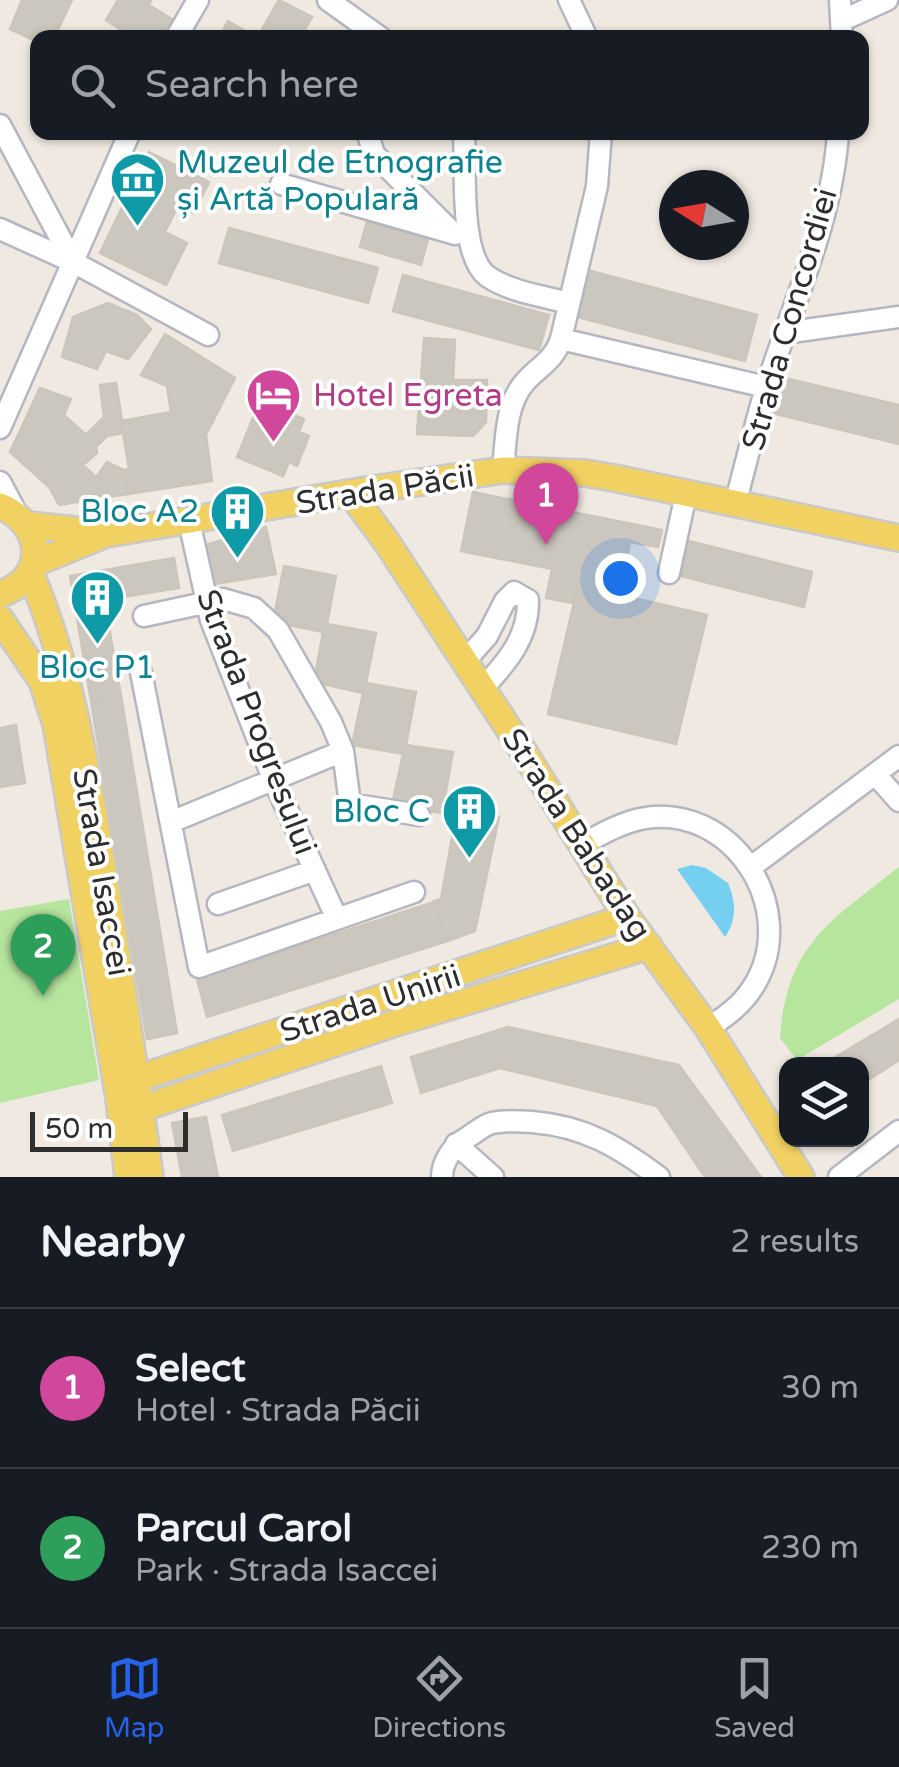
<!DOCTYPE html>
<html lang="en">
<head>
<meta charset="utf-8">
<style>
	:root { --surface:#171b24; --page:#20242c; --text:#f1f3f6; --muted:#9ea1a6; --line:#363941; --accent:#2563eb }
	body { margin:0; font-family:"Varela Round",sans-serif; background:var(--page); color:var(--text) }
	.controls { position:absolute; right:30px; bottom:30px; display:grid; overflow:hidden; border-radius:20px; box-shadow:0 2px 8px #0004 }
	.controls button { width:90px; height:90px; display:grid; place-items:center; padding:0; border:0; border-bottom:2px solid var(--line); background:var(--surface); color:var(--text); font:50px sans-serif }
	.compass { position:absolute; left:659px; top:170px; width:90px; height:90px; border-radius:50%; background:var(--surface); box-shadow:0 2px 8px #0004; rotate:281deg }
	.scale { position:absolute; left:30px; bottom:25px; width:158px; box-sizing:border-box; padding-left:10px; border:5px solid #2e2e2e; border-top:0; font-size:28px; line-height:35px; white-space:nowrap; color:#2e2e2e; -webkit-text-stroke:8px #fff; paint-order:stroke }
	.you { position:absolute; left:620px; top:578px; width:35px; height:35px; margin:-25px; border:8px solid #fff; border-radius:50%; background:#1a73e8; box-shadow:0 0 0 15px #1a73e833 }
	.badge { display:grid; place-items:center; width:65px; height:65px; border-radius:50%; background:var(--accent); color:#fff; font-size:32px; font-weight:700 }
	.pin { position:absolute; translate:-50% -82px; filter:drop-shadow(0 2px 5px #0008) }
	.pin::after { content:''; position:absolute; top:52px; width:35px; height:30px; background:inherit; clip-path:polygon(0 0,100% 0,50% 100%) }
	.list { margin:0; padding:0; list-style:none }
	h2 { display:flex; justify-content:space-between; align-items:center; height:130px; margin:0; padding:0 40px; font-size:42px }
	h2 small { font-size:32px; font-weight:400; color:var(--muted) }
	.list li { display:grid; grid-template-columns:65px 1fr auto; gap:30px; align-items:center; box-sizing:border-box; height:160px; padding:0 40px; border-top:2px solid var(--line) }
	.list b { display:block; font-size:38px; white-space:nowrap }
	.list p { margin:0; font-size:32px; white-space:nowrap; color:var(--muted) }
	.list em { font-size:32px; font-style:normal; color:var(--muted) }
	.icon { flex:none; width:55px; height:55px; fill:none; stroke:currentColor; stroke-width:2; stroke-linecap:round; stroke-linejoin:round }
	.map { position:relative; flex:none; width:899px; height:1177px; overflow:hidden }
	.search { position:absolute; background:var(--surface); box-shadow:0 2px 8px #0004; left:30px; right:30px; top:30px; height:110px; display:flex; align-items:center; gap:25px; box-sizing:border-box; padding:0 35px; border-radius:20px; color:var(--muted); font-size:38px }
	.sheet { height:450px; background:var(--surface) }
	nav { display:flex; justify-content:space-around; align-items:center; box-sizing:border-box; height:140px; border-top:2px solid var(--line); background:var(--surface); font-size:28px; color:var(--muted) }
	nav a { display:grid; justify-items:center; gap:5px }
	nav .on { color:var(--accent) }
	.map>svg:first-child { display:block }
</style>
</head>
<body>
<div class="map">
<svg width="899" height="1177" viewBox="0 0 899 1177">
	<rect width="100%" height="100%" fill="#efe9e1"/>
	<path fill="#b6e59e" d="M899,867V999L797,1060L780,1038C787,943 831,921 899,867Z
		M69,899L99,1080L0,1103V911Z"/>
	<path fill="#75cff0" d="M692,865L706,868L728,883C736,903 737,919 725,937L677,869Z"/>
	<path fill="#cbc7bf" stroke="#cbc5ba" stroke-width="2.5" d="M22,0H72L54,38H38V42L10,29Z
		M118,0H151L149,5L175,21L165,38H134L106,20Z
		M279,0L312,17L300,38H257Z
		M228,21L257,38H219Z
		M149,152L209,182L194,213L178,206L165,232L187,243L166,285L100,253Z
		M367,221L428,239L421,265L360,247Z
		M229,228L378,268L368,303L219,263Z
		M587,270L757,315L745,361L574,316Z
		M403,275L549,315L539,350L393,311Z
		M108,303L137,315L151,329L128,359L106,351L97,369L62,357L73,317Z
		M165,334L235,378L206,435L212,481L128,494L124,470L129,469L121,421L171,412L167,386L141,375Z
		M424,338L455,340L453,380H487L486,422L473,436L417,434Z
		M776,376L899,405V444L768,412Z
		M116,383L124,433L107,436L96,447L97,453L83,465L96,477L107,462L124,470L128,494L59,505L49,487L10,452L40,388L71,399L64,415L86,435L104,417L100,385Z
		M260,401L304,419L299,432L309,436L297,466L289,462L283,476L237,457Z
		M473,492L662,530L658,547L630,542L620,594L578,584L573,603L546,598L552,569L461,551Z
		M266,527L276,574L208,585L202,546Z
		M681,539L812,572L804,607L681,576L687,553L678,550Z
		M174,558L179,588L116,598L114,584L102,586L121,696L91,701L70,576Z
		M284,566L336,576L327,624L376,633L366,683L416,692L406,745L453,752L442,813L392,805L403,754L352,745L363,693L314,682L323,632L273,622Z
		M578,585L707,615L676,744L548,714Z
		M121,696L177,1033L147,1039L91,701Z
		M16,725L25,783L0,787V728Z
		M448,807L499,817L475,931L448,941L434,901L441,899L455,821L446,819Z
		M434,902L448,941L207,1017L197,979Z
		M899,1019V1060L862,1084V1064H824Z
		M508,1027L679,1065L761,1177H705L657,1106L500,1068L421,1093L411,1057Z
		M381,1066L392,1103L233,1151L222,1115Z
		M206,1117L218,1177H182L172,1123Z"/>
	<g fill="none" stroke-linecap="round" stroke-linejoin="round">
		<defs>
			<path id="minor" d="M328,0L381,38
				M569,0L587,38
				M840,0L842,38
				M841,21L887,0
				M176,38L198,0
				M0,125L73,262
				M371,132L369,138L374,154L452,232
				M464,132C466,168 459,254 487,276C510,292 543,296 569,303
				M281,184L455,234
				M0,229L73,262L208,335
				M784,333L899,317
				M561,339L766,387
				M0,428L130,132
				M503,470C506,442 505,404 525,382C539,366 554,361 561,339L597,186L601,132
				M0,482L16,512
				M735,504C746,464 755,424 767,385C793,303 833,219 838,132
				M189,521L211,620L274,781L337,919
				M669,573L686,494
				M144,616L223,599L254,608L278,630L331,722L343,751L350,804L419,815
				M465,661L487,636L505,601L514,592L528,600C529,637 507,662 483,688
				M141,672L199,967L414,892
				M875,774L899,801
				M171,822L343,751
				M584,844C602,833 619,824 640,819C732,800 802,910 753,987C742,1005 725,1017 708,1028
				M751,867L899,756
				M218,904L315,870
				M456,1144L493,1177
				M442,1177C442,1162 453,1146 465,1139C474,1134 483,1125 492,1123C505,1120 519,1121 532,1122C584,1126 619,1147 659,1177
				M839,1177L899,1131"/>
			<path id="major" d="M351,494L386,541L520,746L627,917L708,1028L801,1177
				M0,506C44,524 49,578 0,594
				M28,525L101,533
				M33,564L106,534L361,491L503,470L585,473L614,478L899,538
				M30,572C72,671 88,777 105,883C121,981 137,1079 150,1177
				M0,619L42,681L56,724L119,1098L128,1177
				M127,1089L136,1079L627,917
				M140,1109L389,1025L649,946"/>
		</defs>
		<use href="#minor" stroke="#b4b7c1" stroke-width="25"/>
		<use href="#major" stroke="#c9c9c9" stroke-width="30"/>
		<use href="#minor" stroke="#fff" stroke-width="20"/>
		<use href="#major" stroke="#f2d163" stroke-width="25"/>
	</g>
	<defs>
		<symbol id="museum-pin" viewBox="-11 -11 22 30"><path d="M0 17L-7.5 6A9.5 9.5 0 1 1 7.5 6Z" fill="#0f9aa8" stroke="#fff"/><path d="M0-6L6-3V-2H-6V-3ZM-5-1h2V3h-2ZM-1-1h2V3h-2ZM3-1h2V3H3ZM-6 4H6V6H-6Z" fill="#fff"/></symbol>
		<symbol id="hotel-pin" viewBox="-11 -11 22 30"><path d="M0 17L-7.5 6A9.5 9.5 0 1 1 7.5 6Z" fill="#d1479c" stroke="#fff"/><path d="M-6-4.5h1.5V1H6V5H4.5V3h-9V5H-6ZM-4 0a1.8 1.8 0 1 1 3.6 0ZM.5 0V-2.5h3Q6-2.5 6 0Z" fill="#fff"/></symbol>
		<symbol id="building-pin" viewBox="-11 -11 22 30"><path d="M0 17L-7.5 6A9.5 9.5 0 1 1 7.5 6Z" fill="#0f9aa8" stroke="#fff"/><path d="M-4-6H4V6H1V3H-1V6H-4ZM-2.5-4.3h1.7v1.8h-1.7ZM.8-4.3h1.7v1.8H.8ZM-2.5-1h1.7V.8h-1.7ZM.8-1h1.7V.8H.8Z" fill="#fff"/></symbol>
	</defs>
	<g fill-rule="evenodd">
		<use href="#museum-pin" x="106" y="148" width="63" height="86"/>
		<use href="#hotel-pin" x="242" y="364" width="63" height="86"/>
		<use href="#building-pin" x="206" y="480" width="63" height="86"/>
		<use href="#building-pin" x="66" y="566" width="63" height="86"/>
		<use href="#building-pin" x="438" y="780" width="63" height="86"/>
	</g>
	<g text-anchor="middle" stroke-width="8" stroke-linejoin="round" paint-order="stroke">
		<g font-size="32" fill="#0d838f" stroke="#fff" text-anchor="end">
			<text x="177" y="173" text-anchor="start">Muzeul de Etnografie<tspan x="177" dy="37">și Artă Populară</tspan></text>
			<text x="199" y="522">Bloc A2</text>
			<text x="97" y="678" text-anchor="middle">Bloc P1</text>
			<text x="430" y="822">Bloc C</text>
		</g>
		<g font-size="32" fill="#2e2e2e" stroke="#fff">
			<text transform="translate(789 319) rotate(-74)" y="11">Strada Concordiei</text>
			<text transform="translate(385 489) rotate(-9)" y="11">Strada Păcii</text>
			<text transform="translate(257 722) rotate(69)" y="11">Strada Progresului</text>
			<text transform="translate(577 834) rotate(57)" y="11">Strada Babadag</text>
			<text transform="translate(102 872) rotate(80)" y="11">Strada Isaccei</text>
			<text transform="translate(370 1003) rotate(-18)" y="11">Strada Unirii</text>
		</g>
		<g font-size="32" fill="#b23c85" stroke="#fff" text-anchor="start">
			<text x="313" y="406">Hotel Egreta</text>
		</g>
	</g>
</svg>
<div class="controls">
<button><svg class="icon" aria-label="layers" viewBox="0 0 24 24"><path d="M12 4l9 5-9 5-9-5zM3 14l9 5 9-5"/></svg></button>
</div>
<svg class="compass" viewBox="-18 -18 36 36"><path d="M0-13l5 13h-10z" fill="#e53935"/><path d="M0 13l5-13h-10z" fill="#9ea1a6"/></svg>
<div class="scale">50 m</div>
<div class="you"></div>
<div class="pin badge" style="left:546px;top:545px;background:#d1479c">1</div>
<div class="pin badge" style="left:43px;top:996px;background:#2e9e5b">2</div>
<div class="search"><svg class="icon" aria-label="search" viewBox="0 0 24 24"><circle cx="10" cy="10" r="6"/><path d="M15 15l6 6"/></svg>Search here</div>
</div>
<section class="sheet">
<h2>Nearby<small>2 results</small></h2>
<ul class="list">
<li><span class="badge" style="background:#d1479c">1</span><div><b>Select</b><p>Hotel · Strada Păcii</p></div><em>30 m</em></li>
<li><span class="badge" style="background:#2e9e5b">2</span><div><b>Parcul Carol</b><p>Park · Strada Isaccei</p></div><em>230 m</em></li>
</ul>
</section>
<nav>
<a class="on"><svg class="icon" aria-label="map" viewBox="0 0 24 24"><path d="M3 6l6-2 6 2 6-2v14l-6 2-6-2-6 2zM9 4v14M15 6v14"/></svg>Map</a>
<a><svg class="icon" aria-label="directions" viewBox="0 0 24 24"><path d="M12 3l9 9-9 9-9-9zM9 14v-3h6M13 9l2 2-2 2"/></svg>Directions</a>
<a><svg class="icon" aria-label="saved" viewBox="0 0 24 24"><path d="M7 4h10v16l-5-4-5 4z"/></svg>Saved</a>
</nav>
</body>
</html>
